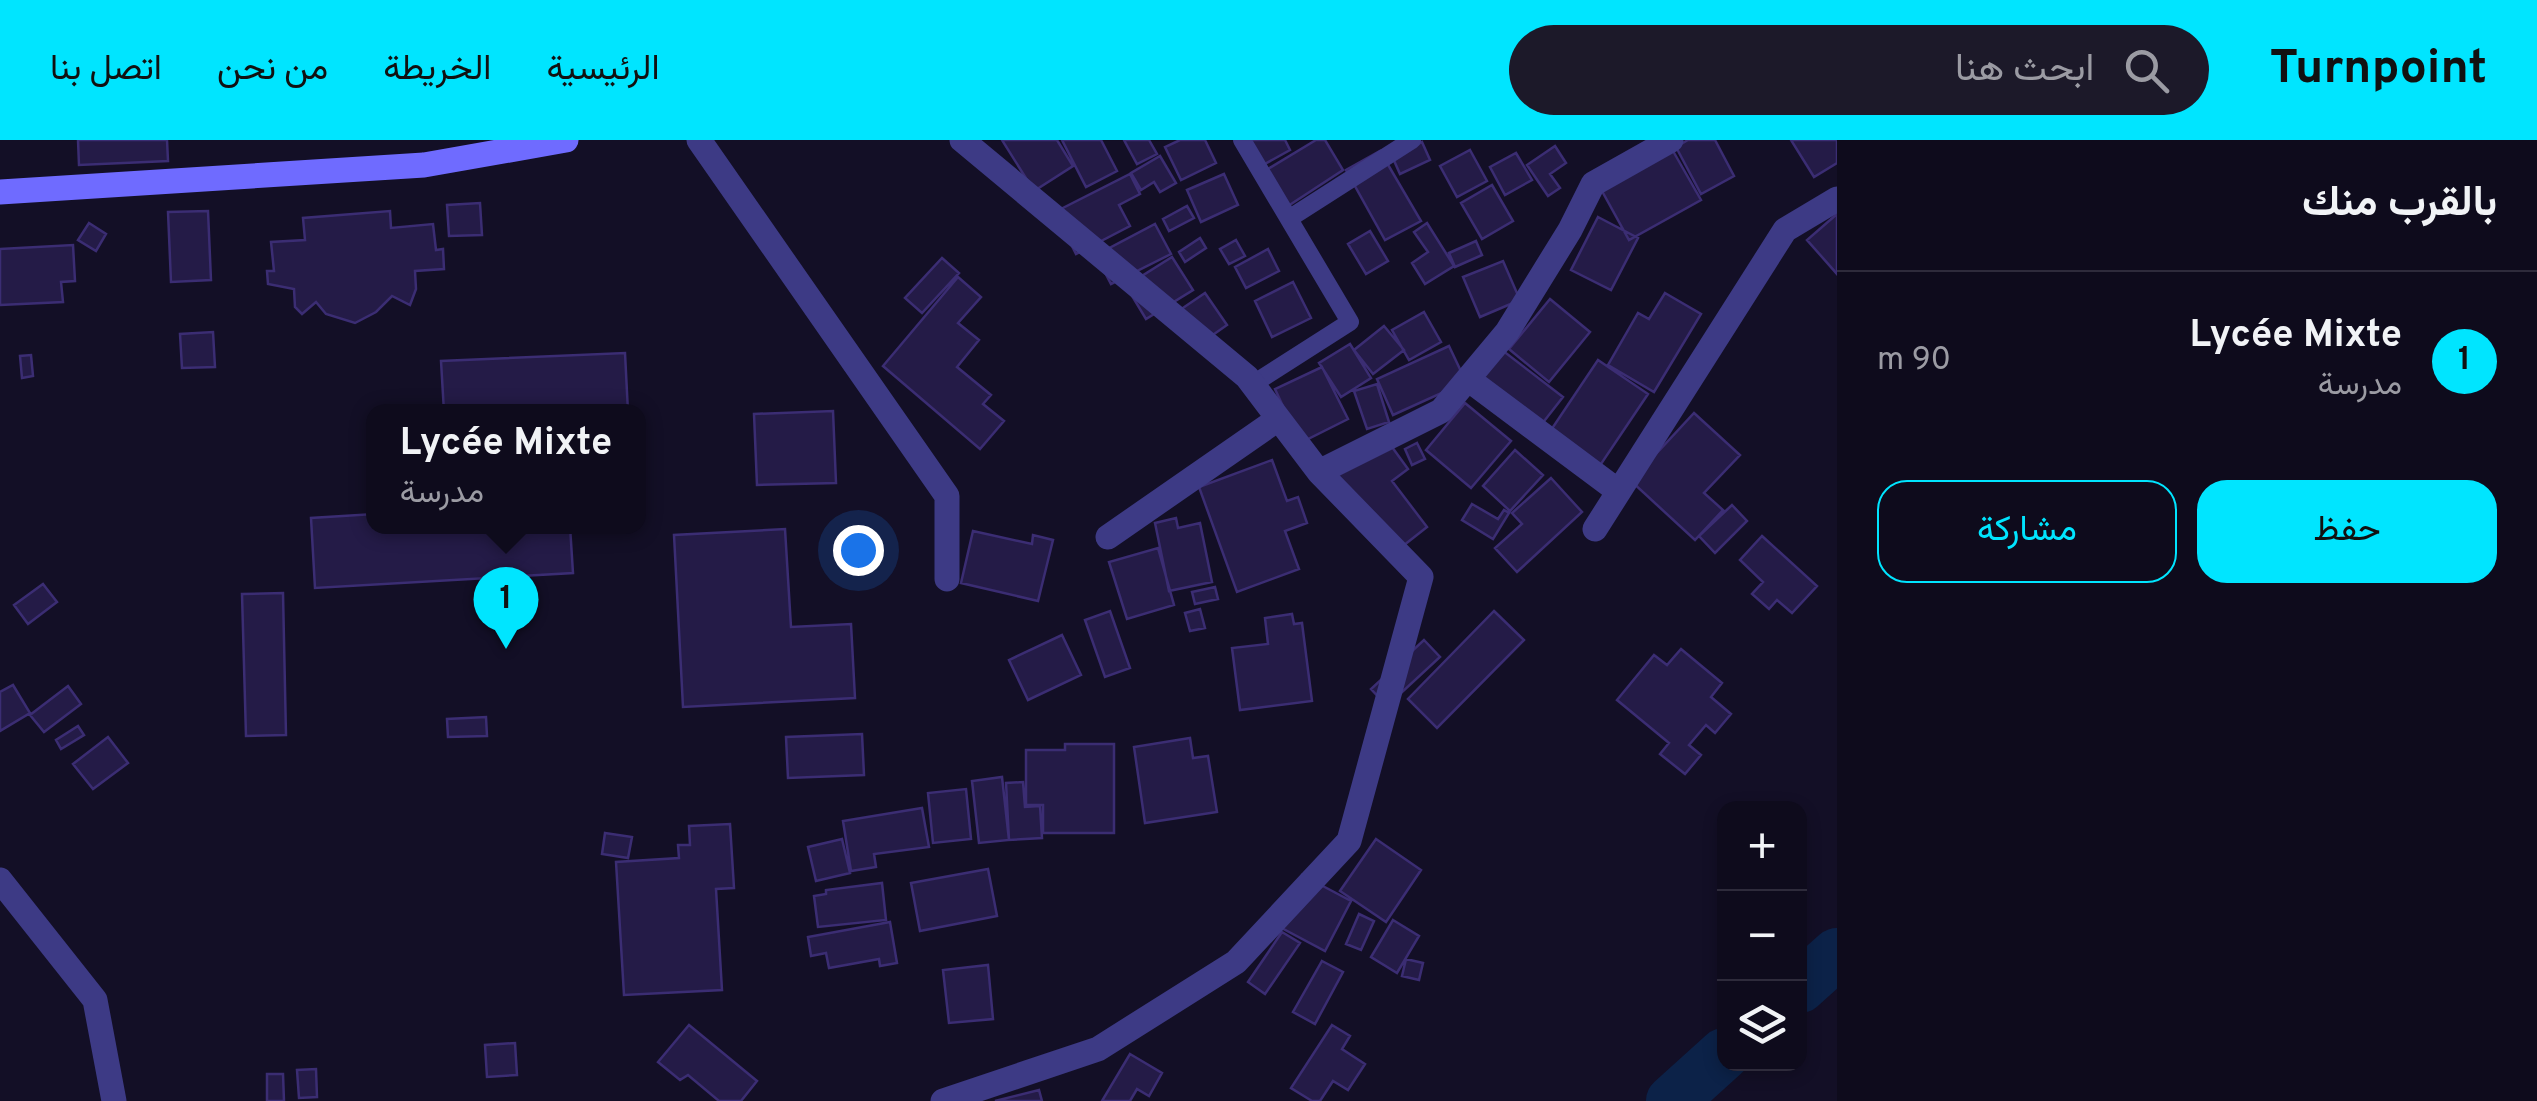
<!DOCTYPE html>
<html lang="ar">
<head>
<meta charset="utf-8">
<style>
	:root { --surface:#0e0b1c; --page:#1c1929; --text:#f1f3f6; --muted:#9b9ba3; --line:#2e2b3b; --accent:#00e5ff }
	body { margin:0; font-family:Overpass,Vazirmatn,sans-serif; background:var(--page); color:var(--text); direction:rtl }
	.controls { position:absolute; right:30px; bottom:30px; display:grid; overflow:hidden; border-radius:20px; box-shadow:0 5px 15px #0003 }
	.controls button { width:90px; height:90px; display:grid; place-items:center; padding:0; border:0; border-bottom:2px solid var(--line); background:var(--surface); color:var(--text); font:50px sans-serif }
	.you { position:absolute; left:858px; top:410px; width:35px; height:35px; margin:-25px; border:8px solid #fff; border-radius:50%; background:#1a73e8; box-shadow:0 0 0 15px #1a73e833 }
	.badge { display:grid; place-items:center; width:65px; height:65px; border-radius:50%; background:var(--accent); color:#111; font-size:32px; font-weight:700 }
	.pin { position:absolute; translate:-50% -82px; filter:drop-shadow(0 2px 5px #0008) }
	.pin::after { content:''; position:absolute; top:52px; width:35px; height:30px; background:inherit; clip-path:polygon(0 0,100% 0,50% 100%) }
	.popup { position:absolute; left:366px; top:264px; width:280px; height:130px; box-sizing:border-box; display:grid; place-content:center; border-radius:20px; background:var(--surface); filter:drop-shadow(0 2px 8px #0005); font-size:32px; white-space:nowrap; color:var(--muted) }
	.popup b { font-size:38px; color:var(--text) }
	.popup::after { content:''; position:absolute; left:50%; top:100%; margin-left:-20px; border:20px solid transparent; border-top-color:var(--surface) }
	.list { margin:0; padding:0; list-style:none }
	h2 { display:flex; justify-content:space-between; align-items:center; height:130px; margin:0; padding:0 40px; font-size:42px }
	h2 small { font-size:32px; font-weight:400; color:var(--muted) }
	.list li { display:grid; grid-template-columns:65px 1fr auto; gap:30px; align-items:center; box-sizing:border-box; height:180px; padding:0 40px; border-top:2px solid var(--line) }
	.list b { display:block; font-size:38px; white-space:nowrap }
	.list p { margin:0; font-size:32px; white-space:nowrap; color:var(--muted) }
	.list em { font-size:32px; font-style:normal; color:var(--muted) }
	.actions { display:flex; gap:20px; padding:30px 40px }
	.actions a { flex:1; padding:22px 0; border:2px solid var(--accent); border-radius:30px; text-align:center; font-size:35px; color:var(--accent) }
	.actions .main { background:var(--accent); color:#111 }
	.icon { flex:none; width:55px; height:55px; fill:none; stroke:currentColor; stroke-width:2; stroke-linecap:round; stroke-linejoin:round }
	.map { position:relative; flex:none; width:1837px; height:961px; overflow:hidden; direction:ltr }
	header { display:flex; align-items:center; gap:60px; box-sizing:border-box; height:140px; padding:0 50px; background:var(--accent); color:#111 }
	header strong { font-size:48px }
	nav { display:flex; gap:55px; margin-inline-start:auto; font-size:35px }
	.search { width:700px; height:90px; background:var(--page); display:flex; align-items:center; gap:25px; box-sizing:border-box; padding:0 35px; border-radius:55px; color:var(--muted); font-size:38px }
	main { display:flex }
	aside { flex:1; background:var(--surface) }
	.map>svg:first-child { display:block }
</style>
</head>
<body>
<header>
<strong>Turnpoint</strong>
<div class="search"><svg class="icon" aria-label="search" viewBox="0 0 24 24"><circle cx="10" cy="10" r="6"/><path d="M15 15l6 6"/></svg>ابحث هنا</div>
<nav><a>الرئيسية</a><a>الخريطة</a><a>من نحن</a><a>اتصل بنا</a></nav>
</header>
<main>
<aside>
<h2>بالقرب منك<small></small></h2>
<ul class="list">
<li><span class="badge">1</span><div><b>Lycée Mixte</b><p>مدرسة</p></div><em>90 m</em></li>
</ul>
<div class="actions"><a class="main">حفظ</a><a>مشاركة</a></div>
</aside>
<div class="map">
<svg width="1837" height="961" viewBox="0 0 1837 961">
	<rect width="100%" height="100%" fill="#130f26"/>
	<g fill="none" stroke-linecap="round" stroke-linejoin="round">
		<path stroke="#0c2248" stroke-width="52" d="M1800,847L1837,814
			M1672,961L1724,914"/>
	</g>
	<path fill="#241b47" stroke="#3b2d73" stroke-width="2.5" d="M78,0H167L168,21L79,25Z
		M1002,0H1057L1073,26L1034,51Z
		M1062,0H1101L1117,31L1086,47Z
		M1124,0H1149L1157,14L1137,24Z
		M1180,0H1205L1216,23L1181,40L1165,7Z
		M1243,0H1285L1290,10L1254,30Z
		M1316,0H1325L1343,30L1285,68L1263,32Z
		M1688,0H1715L1734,36L1701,54L1676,7Z
		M1791,0H1837V23L1814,37Z
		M1422,2L1430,20L1400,34L1392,16Z
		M1555,6L1566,23L1550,34L1560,48L1548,56L1527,25Z
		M1470,10L1487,41L1457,57L1440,26Z
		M1380,11L1421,81L1385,100L1346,30Z
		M1673,11L1701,60L1629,100L1602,51Z
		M1516,13L1532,40L1505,55L1490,27Z
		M1160,16L1176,43L1160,52L1154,42L1141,50L1131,33Z
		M1130,34L1140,54L1119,65L1130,86L1076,114L1055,72Z
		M1224,34L1238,65L1201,82L1187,50Z
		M1492,45L1513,81L1482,99L1461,63Z
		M480,63L482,95L449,96L447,65Z
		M1187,66L1194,78L1169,91L1163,79Z
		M208,71L211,140L171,142L168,72Z
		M390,71L391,88L433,84L436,110L443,109L444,129L415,131L416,149L410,165L392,156L376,172L355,183L326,174L316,162L302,174L295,167L294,149L268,144L267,131H274L271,102L305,100L303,78Z
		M1837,74V134L1807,100Z
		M1598,77L1638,98L1611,150L1571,130Z
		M89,83L106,94L96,111L78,100Z
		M1427,83L1454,126L1425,144L1412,123L1428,112L1414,92Z
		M1155,84L1171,114L1111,144L1096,115Z
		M1370,91L1388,121L1366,134L1348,104Z
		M1200,98L1206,108L1185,122L1179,112Z
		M1236,100L1245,116L1229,124L1220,109Z
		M1476,101L1482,115L1455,127L1449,113Z
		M73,105L75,141L61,142L63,162L0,165V109Z
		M1268,109L1279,131L1246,148L1235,127Z
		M1172,117L1193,150L1146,179L1126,146Z
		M942,118L959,133L922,173L905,158Z
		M1503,121L1520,160L1480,177L1463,137Z
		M958,137L981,157L958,183L979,200L957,227L991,255L983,264L1004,281L980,309L883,226Z
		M1293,142L1311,178L1272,197L1255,161Z
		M1205,153L1227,185L1197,206L1174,174Z
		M1665,153L1701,174L1654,252L1608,225L1638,173L1649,179Z
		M1550,159L1590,192L1549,242L1509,209Z
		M1424,172L1441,202L1409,220L1392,190Z
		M1384,186L1404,210L1373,234L1354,210Z
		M213,192L215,227L182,228L180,194Z
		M1350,204L1371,238L1341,257L1319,223Z
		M1449,206L1466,242L1393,275L1377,239Z
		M1498,207L1563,257L1534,294L1469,244Z
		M625,213L628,272H444L441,221Z
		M31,215L33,236L22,238L20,216Z
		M1598,220L1648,254L1599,327L1545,299Z
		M1322,227L1348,279L1300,303L1275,249Z
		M1377,244L1389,282L1367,289L1354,251Z
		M1465,263L1511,301L1471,348L1426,310Z
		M833,271L836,343L757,345L754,274Z
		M1694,273L1740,315L1704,353L1723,370L1695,400L1631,341Z
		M1384,296L1408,329L1392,341L1427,387L1394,413L1329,338Z
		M1417,303L1425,319L1412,325L1405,309Z
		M1515,310L1543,335L1510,371L1483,346Z
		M1272,320L1287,361L1298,357L1307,383L1285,391L1299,429L1237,452L1199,347Z
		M1551,338L1582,372L1517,432L1495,408L1522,384L1512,373Z
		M1472,364L1498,379L1504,370L1509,373L1493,399L1462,380Z
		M1732,365L1747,381L1715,413L1699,396Z
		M374,374V386H570L573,433L315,448L311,378Z
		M1176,378L1178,388L1200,383L1212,442L1169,451L1155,383Z
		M785,389L791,487L851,484L855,558L683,567L674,395Z
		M973,391L1032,404L1033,395L1053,400L1038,461L961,443Z
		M1762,396L1817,446L1792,473L1777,460L1769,469L1752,454L1763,442L1740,420Z
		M1158,408L1174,465L1127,479L1109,422Z
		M43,444L57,462L28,484L14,465Z
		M1215,447L1218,459L1195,464L1192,452Z
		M283,453L286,595L246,596L242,454Z
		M1200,469L1205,488L1190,491L1185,473Z
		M1110,471L1130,528L1105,537L1085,480Z
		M1494,471L1524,500L1437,588L1408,559Z
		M1292,474L1294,484L1302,483L1312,561L1240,570L1232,508L1268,504L1265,478Z
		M1062,495L1081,535L1028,560L1009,520Z
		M1424,500L1440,517L1387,566L1371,549Z
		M1681,509L1722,543L1711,557L1731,574L1715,593L1706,585L1689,605L1701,615L1685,634L1660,614L1669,603L1617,560L1654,515L1667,525Z
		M13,545L30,573L0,591V552Z
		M68,546L81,564L44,592L30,575Z
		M486,577L487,596L448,597L447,579Z
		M78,586L84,595L61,609L56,600Z
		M862,594L864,635L788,638L786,597Z
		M108,597L128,623L93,649L73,624Z
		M1190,598L1193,618L1208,616L1217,672L1145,683L1134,607Z
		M1065,604H1114V693H1043V665H1026V610H1065Z
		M1002,637L1009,700L979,703L972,641Z
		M1023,642L1025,667L1040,666L1042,698L1009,700L1006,643Z
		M966,649L971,699L933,703L928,653Z
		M922,668L929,707L874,714L876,727L851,731L843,681Z
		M730,684L734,748L716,749L722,850L624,855L616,722L679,718L678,705H690L689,686Z
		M605,693L632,697L628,718L602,714Z
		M842,699L850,733L816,741L808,707Z
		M1376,699L1421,730L1386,782L1340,751Z
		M988,729L997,776L920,791L911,743Z
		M1302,735L1351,761L1325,811L1276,785Z
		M882,743L886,780L818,787L814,756L826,754V750Z
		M1359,774L1374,781L1361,810L1346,804Z
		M1393,780L1419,796L1397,833L1371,817Z
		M890,782L897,823L880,826L879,819L829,828L826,813L811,816L808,797Z
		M1282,792L1300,803L1265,854L1248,842Z
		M1406,819L1423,823L1419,840L1402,836Z
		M1322,821L1343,832L1315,884L1293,872Z
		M988,825L993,879L949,883L943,830Z
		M689,885L757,941L741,961H719L688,935L680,940L658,922Z
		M1332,885L1350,896L1342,909L1365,924L1348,950L1333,941L1320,961H1312L1291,948Z
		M515,903L517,935L487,937L485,905Z
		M1130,914L1162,933L1149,956L1137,949L1130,961H1102Z
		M316,929L317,957L299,958L297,930Z
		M267,934H283L284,961H267Z
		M1039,950L1042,961H995Z"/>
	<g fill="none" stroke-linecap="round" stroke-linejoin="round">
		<path stroke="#3d3a85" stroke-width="18" d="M1242,0L1350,182L1253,244
			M1290,78L1412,0"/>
		<path stroke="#3d3a85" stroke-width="25" d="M699,0L947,356V439
			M1468,239L1618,351
			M1319,332L1441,271L1507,192L1570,90L1593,44L1671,0
			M1595,389L1785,90L1837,59
			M1108,397L1278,279
			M0,740L95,860L114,961
			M943,961L1098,909L1236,822L1349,701L1421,437L1319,332L1247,237L962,0"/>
		<path stroke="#6f6bff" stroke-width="25" d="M0,52L424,25L566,0"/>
	</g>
</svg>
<div class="controls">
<button>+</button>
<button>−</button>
<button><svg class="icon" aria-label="layers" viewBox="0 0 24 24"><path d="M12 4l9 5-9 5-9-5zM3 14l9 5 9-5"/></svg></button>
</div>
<div class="you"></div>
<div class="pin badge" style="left:506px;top:509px">1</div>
<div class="popup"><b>Lycée Mixte</b>مدرسة</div>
</div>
</main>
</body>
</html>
